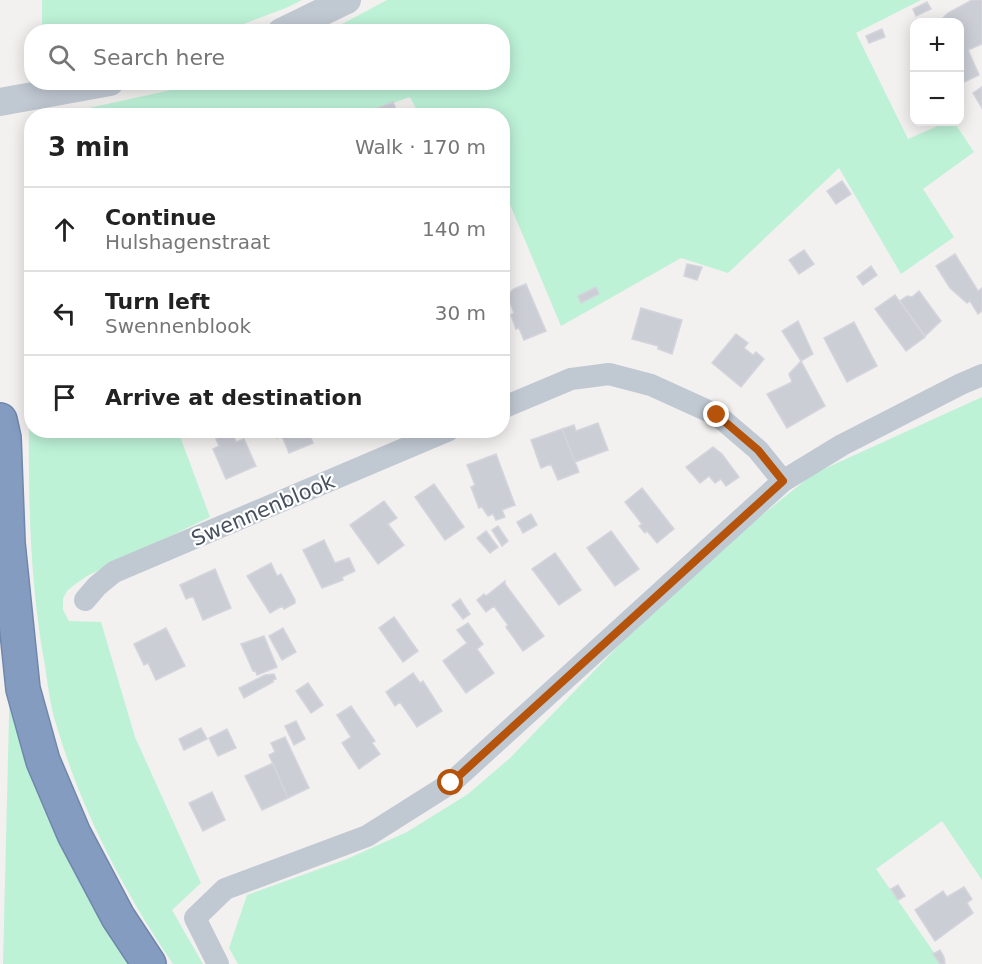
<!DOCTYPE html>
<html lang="en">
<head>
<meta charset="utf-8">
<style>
	:root { --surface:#fff; --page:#f2f2f2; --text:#222; --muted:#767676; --line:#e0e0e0 }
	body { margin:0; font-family:"DejaVu Sans",sans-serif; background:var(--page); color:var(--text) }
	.controls { position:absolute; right:18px; top:18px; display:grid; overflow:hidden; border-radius:12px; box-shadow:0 3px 15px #0003 }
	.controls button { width:54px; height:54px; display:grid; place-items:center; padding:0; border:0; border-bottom:2px solid var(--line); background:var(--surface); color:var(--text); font:30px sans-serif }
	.stop { position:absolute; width:18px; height:18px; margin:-14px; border:4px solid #b45309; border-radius:50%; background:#fff }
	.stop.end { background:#b45309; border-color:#fff; box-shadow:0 2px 6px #0008 }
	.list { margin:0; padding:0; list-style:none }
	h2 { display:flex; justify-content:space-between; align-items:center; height:78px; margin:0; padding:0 24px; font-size:26px }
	h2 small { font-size:20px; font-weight:400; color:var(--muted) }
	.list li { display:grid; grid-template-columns:39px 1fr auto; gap:18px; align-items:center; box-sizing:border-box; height:84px; padding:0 24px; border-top:2px solid var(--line) }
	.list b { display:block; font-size:22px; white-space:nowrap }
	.list p { margin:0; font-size:20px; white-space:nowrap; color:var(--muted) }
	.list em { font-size:20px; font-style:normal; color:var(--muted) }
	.icon { flex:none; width:33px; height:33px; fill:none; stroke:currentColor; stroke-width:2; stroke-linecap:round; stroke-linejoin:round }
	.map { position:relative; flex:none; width:982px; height:964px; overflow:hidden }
	.search { position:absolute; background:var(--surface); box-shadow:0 3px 15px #0003; left:24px; top:24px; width:486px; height:66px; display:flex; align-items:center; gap:15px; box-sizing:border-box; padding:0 21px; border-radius:24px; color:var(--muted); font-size:22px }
	.panel { position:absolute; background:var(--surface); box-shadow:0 3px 15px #0003; left:24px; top:108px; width:486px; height:330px; border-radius:24px }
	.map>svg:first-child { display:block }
</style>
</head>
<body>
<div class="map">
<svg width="982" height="964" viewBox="0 0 982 964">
	<rect width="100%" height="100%" fill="#f3f0f0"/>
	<path fill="#bdf2d7" d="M42,0H302L286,8L225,31H42Z
		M387,0H921L856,33L908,139L947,122H954L974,152L923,189L954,237L901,274L839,168L728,273L681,258L561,326L503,188L502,116L419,115L410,97L359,115L52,116L203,83L502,82V32L329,31Z
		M31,289L32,430L178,431L210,517L87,576L74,585L67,591L63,599V610L69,621L101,622L135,737L201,883L172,910L203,964H173C123,890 81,810 56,724C50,705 48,685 45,666C22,542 30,414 31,289Z
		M982,397V880L942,821L876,869L942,964H238L229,948L247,895L347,859L407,832L468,794L510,758L624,640L741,532L813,474Z
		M10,676L130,964H3Z"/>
	<path fill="#ccced6" stroke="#d4d5dc" stroke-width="1.5" d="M972,0H982V44L968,50L979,75L960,84V22H944L941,20L948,13Z
		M927,2L931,9L916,16L913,9Z
		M882,29L885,37L869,43L866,36Z
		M982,87V108L973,93Z
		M393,102L396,109L378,116H358Z
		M842,181L851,194L836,204L827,191Z
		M804,250L814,264L799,274L789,260Z
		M955,254L978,291L982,288V311L978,314L970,301L967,303L950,288L936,266Z
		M687,264L702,267L697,280L684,276Z
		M871,266L877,275L863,285L857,277Z
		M526,284L546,331L524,340L519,328L516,329L511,315L514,313L507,295L514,289Z
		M596,287L599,294L581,303L578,296Z
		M919,291L941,321L925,336L900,301L907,296L912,297Z
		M895,295L925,337L906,351L875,309Z
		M641,308L682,320L672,354L658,349V346L632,339Z
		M798,321L813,354L801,361L782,331Z
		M854,322L877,366L847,382L824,338Z
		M736,334L748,343L744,348L753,355L756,352L764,359L741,387L712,363Z
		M801,361L825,406L787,428L767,394L792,382L789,374Z
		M598,423L608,450L575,462L562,429L574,425L576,431Z
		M562,429L579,472L558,480L551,464L541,468L531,440Z
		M274,430H308L313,443L289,453L282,436L277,438Z
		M225,431L227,434L232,432L236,442L244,439L256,466L226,479L213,449L219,446L216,439L220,436L219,434Z
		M713,447L722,454L739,477L726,486L721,479L715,483L709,476L700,483L686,467Z
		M496,454L515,505L502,510L505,517L496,520L493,514L488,516L482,507L479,508L471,487L475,485L467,465Z
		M434,484L464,527L445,540L415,497Z
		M642,488L674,529L657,543L647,531L645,533L639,526L642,524L625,502Z
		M384,501L397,518L388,524L404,545L378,564L350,525Z
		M531,514L537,525L523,533L517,522Z
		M498,526L508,541L502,546L492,530Z
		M486,531L498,547L490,553L477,538Z
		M611,531L639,569L615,586L587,548Z
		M324,540L335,563L349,558L355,571L342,577L343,580L322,588L303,550Z
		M555,553L581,590L559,605L532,569Z
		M271,563L277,576L281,574L295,600V603L284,609L282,606L270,613L247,576Z
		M215,569L231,608L203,620L193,596L186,599L180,585Z
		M505,581V584L544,636L523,651L506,627L508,625L494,606L486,612L477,600L484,594L486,596Z
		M460,599L470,614L463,619L452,605Z
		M394,617L418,651L403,662L379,628Z
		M468,623L483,644L477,649L494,673L466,693L443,661L467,643L457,630Z
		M166,628L185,666L156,680L148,663L144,665L134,644Z
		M283,628L296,652L282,660L269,636Z
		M264,636L277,667L257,675L255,670L253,671L241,644Z
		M413,673L420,683L423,681L442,711L417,727L400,702L395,706L386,692Z
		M274,674L276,679L273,680V682L244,698L239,688L265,675Z
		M308,683L323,705L311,713L296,691Z
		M351,706L375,741L372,743L380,754L359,769L342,743L351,737L337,715Z
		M296,721L305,739L294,745L285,726Z
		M201,728L207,739L184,750L179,739Z
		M227,729L236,748L218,756L209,738Z
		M285,737L309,788L288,798L269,755L275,752L271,743Z
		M273,763L288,798L262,810L245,776Z
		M212,792L225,820L203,831L189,803Z
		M898,885L905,896L898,900L891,889Z
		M964,887L972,899L967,903L973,913L935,941L915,910L943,891L947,897Z
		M940,950L944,957L945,964H940L933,954Z"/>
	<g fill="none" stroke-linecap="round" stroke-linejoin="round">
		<defs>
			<path id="motorway" d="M0,420L4,438L8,543L23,689L43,761L74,834L118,917L149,964"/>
		</defs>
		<use href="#motorway" stroke="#7087ad" stroke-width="36"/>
		<path stroke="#c0c8d2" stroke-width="22" d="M502,408L571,379L609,374L651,385L717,415L758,450L783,481
			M85,600L97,586L114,572L449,430
			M218,964L195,918L225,889L367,836L451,783L783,481L842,445L961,384L982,375"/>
		<path stroke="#c0c8d2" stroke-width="28" d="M281,32L347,0
			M0,102L110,82"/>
		<use href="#motorway" stroke="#859cc1" stroke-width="33"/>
	</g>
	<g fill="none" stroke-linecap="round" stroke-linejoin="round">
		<path stroke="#b45309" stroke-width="8" d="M451,783L783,481L758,450L717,415"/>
	</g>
	<g text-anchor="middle" stroke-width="4.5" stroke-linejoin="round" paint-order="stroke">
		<g font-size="21" fill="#47515f" stroke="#fff">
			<text transform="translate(263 510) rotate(-23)" y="7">Swennenblook</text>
		</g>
	</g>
</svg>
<div class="controls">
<button>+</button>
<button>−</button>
</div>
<div class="stop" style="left:451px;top:783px"></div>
<div class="stop end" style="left:717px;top:415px"></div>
<div class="search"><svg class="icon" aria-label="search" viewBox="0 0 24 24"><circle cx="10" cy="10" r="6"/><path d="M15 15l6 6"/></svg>Search here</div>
<section class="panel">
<h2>3 min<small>Walk · 170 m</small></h2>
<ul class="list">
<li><svg class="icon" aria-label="ahead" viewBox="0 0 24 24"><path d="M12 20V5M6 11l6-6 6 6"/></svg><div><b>Continue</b><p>Hulshagenstraat</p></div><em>140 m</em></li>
<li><svg class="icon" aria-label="left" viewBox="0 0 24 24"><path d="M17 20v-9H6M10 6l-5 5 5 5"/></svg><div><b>Turn left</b><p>Swennenblook</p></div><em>30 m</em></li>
<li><svg class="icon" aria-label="arrive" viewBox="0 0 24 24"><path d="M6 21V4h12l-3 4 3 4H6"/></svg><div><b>Arrive at destination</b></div></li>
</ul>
</section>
</div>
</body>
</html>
